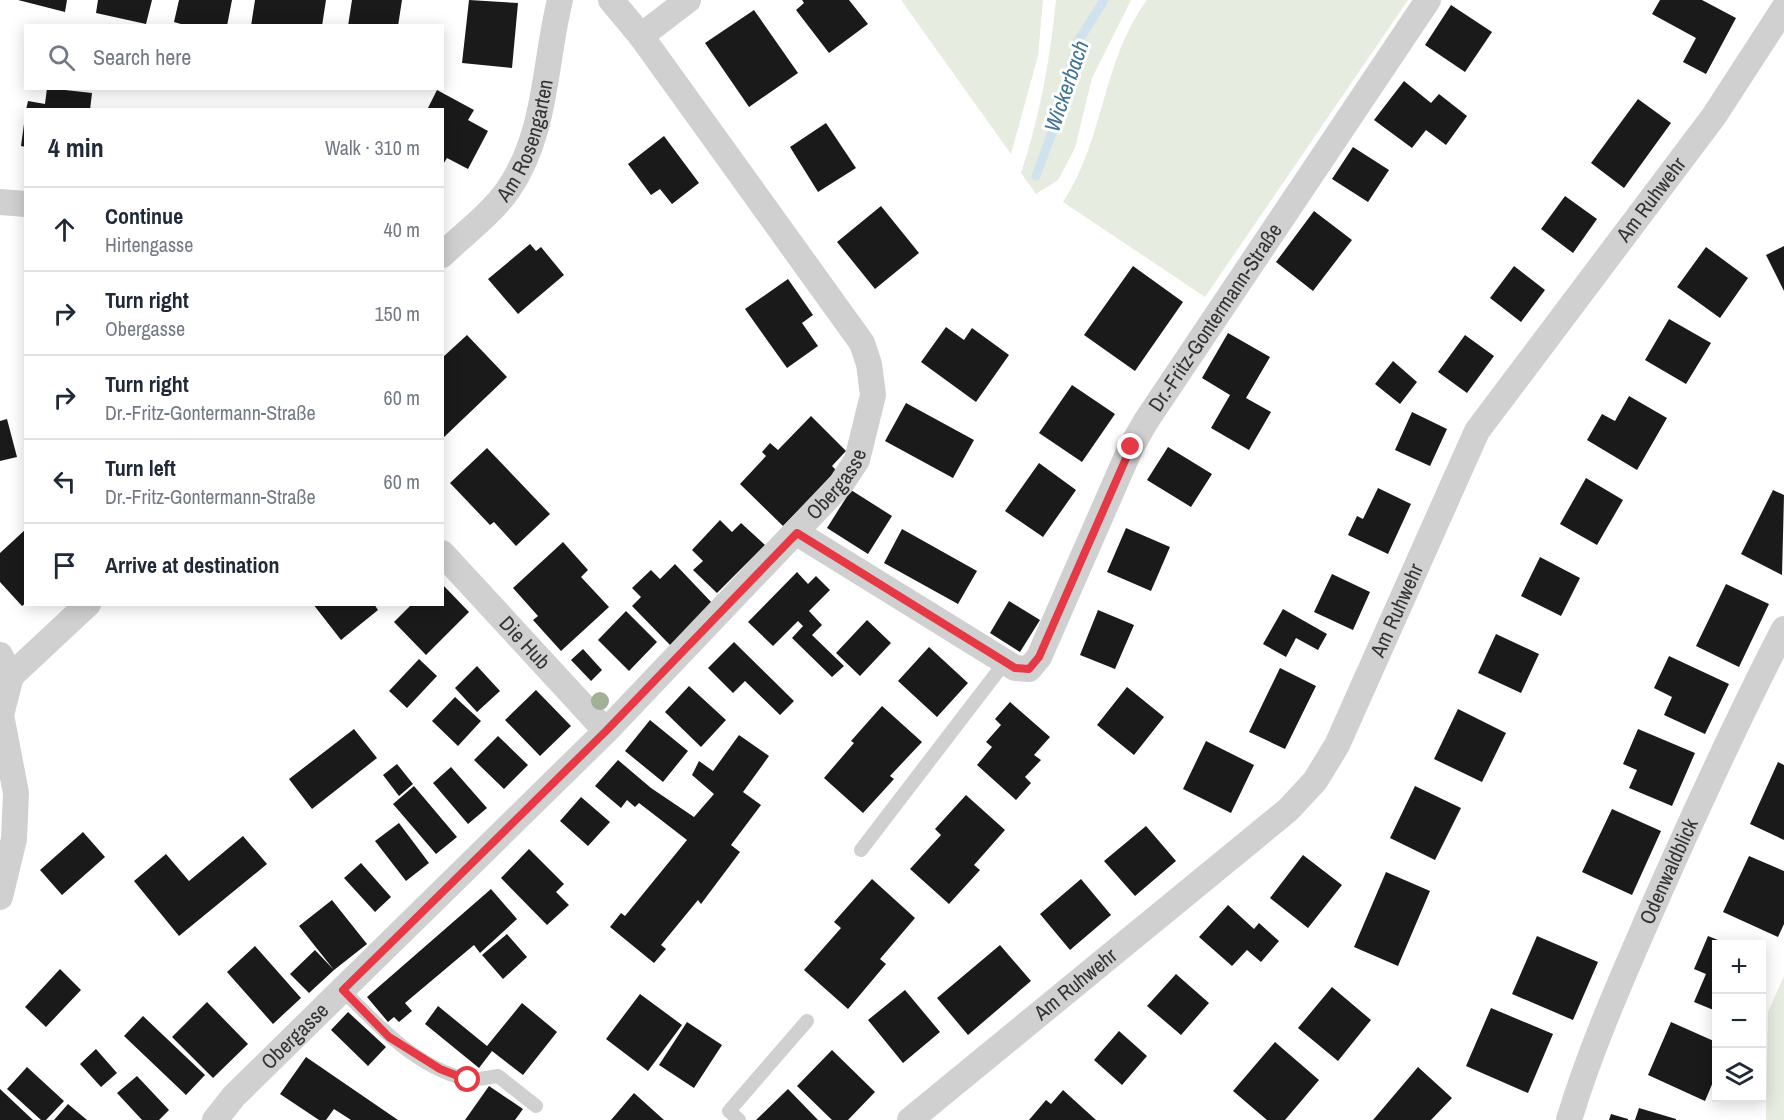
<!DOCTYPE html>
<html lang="en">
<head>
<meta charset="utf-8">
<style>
	:root { --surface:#fff; --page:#f2f2f3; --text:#1f2937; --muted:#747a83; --line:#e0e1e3 }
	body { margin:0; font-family:"Archivo Narrow",sans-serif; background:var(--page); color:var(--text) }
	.controls { position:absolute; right:18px; bottom:18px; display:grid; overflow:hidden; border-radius:0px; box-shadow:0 3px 15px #0003 }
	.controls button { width:54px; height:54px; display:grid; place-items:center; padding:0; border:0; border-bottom:2px solid var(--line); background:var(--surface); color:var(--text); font:30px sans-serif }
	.stop { position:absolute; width:18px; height:18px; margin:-14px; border:4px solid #e63946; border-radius:50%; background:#fff }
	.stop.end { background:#e63946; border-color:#fff; box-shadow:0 2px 6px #0008 }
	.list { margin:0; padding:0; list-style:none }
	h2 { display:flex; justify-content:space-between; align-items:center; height:78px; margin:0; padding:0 24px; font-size:26px }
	h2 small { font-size:20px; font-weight:400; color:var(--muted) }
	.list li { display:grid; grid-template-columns:39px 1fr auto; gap:18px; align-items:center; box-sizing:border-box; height:84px; padding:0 24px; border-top:2px solid var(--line) }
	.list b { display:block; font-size:22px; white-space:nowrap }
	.list p { margin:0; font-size:20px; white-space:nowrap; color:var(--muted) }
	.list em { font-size:20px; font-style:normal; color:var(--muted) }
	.icon { flex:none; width:33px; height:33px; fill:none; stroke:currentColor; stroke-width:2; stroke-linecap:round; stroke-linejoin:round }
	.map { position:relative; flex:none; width:1784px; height:1120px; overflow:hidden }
	.search { position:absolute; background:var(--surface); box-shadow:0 3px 15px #0003; left:24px; top:24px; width:420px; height:66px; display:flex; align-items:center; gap:15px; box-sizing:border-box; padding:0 21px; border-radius:0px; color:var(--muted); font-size:22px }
	.panel { position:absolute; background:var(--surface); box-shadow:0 3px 15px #0003; left:24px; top:108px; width:420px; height:498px; border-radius:0px }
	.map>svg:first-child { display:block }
</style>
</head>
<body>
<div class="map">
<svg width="1784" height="1120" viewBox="0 0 1784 1120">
	<rect width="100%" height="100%" fill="#fff"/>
	<path fill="#e6ecdf" d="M901,0H1043L1038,56L1011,154Z
		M1056,0H1131L1092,78L1075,148L1058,180L1036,194L1021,173C1040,116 1050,60 1056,0Z
		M1147,0H1408L1205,297L1063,202C1104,141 1102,60 1147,0Z
		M1784,976V1120H1766L1768,1012Z"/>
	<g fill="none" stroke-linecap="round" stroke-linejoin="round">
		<path stroke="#cfe2ee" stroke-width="9" d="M1036,176L1055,125L1077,43L1104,0"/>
	</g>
	<path fill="#1a1a1a" d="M18,0H67L65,12Z
		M98,0H152L146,24L96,13Z
		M179,0H232L227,26H188L174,22Z
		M255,0H326L322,26H251Z
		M352,0H402L398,26H348Z
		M469,0L518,3L512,68L462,63Z
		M802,0H849L868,24L829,53L796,10L804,3Z
		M1660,0H1702L1736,18L1706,74L1683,62L1696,38L1652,14Z
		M1451,5L1492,32L1465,72L1425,45Z
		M754,10L798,73L749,107L705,43Z
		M1404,81L1431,103L1439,94L1467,116L1446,145L1426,130L1412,148L1374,120Z
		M47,88L92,93L90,110H26L28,101L45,104Z
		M437,90L474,110L468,120L488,131L468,169L447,158L442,166V110H427Z
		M1638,99L1671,123L1624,188L1591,163Z
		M826,123L856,168L818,192L790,147Z
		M24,124H26V147L21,146Z
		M664,136L699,183L672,204L660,189L651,195L628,164Z
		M1353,147L1389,170L1368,202L1332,179Z
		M1565,196L1597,219L1573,253L1541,229Z
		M881,206L919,253L875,289L837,242Z
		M1314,211L1352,240L1313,291L1276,262Z
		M530,244L536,251L541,247L564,275L518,314L488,279Z
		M1784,246V291L1766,255Z
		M1706,247L1748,278L1720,318L1677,287Z
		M1133,266L1183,302L1135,371L1084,335Z
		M1514,266L1545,290L1521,322L1490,298Z
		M788,279L813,315L802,323L818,346L787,368L745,309Z
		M1669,319L1711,343L1686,384L1645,360Z
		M946,327L964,340L972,328L1009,355L976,402L921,362Z
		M1228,333L1270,357L1246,398L1271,412L1249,450L1211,428L1230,395L1202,378Z
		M467,335L507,377L442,439V358Z
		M1465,335L1494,356L1467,393L1438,372Z
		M1393,361L1417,382L1400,404L1375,384Z
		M1072,385L1115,414L1082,462L1039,433Z
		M1629,396L1667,418L1637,470L1587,440L1602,414L1615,421Z
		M906,403L974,440L953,478L885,441Z
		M1412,412L1447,429L1430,466L1395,450Z
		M811,416L846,451L832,466L837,471L783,526L740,484L766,456L762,452L770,443L778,450Z
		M7,419L17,457L0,461V421Z
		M1168,447L1212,474L1191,507L1147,480Z
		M487,448L550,514L516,546L494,522L490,525L450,483Z
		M1039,463L1076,490L1043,537L1005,511Z
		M1586,478L1623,500L1597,545L1560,524Z
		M1378,488L1411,504L1388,554L1348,535L1357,516L1363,519Z
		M851,490L892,516L868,554L827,528Z
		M1773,490L1784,495L1782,575L1741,554Z
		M720,520L732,532L741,523L765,545L717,593L693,570L703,561L692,550Z
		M1126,528L1170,547L1151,591L1107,572Z
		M26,529V603L22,606L0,582V553Z
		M902,529L977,571L958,604L884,563Z
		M563,542L588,570L581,577L609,607L561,651L533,620L538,616L513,588Z
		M1540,557L1580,578L1561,616L1521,596Z
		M675,564L713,604L671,646L632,606L641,597L632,588L651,570L660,579Z
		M797,572L808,584L816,576L830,590L809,611L822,625L812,635L844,666L832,677L792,638L803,626L798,621L773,646L748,622Z
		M1332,574L1370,592L1353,630L1314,612Z
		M442,584L469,612L426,655L394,622L412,604H442Z
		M1726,584L1769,604L1739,667L1696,646Z
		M1009,601L1040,620L1020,652L990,633Z
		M313,604H374L378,610L341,640Z
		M1283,609L1327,634L1318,650L1296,638L1286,657L1263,644Z
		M1098,610L1134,625L1115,669L1080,655Z
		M626,611L657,642L629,671L598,640Z
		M867,620L891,643L860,676L836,653Z
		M1496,634L1539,654L1521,693L1478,673Z
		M734,642L794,701L780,715L745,681L733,693L708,668Z
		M929,647L968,683L937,717L898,681Z
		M583,649L602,670L591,681L571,660Z
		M1669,656L1729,684L1705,734L1664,715L1672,697L1654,688Z
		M419,659L437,676L407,708L389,691Z
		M477,666L500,691L477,712L455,688Z
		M1280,668L1316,686L1285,749L1249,732Z
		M689,686L726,720L701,747L665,712Z
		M1127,687L1164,717L1134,755L1097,725Z
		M536,690L571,726L540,756L505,720Z
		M455,697L481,721L458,746L432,721Z
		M1010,702L1050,737L1034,755L1041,760L1025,777L1031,783L1016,800L977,765L992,747L986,742L1001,725L995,719Z
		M882,706L922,742L890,776L894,779L863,813L824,778L854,743L851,741Z
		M1458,709L1506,733L1482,782L1434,759Z
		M650,720L688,751L663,782L625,751Z
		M354,729L377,758L312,809L289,779Z
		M1638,729L1695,753L1672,806L1629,788L1637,770L1623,764Z
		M739,735L769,756L743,792L761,805L731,845L740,852L701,904L698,900L661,945L666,949L654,963L610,927L621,913L625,916L687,840L639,803L635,807L627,800L621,808L595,786L618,760L651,788L694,817L714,794L692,775L699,761L713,771Z
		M498,736L528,765L504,789L474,760Z
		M1206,741L1254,765L1231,813L1183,789Z
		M1778,762L1784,765V840L1750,824Z
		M397,764L413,784L399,796L383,775Z
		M451,767L487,808L468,824L433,783Z
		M414,786L457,837L436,854L393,804Z
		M1415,786L1461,808L1435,860L1390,838Z
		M966,795L1005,830L974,865L980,870L949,904L910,869L941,835L935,829Z
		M581,797L610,822L588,846L560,821Z
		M1612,809L1661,831L1632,895L1582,872Z
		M399,823L429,863L406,881L375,841Z
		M1146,826L1176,861L1135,896L1104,861Z
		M83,832L105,857L62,895L40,870Z
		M243,836L267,864L179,936L134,881L166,854L189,881Z
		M529,849L564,884L556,892L569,905L547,925L501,878Z
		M1303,855L1342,885L1308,928L1270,898Z
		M1749,856L1784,871V924L1778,937L1723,912Z
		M361,863L391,897L375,912L344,878Z
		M1386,872L1430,891L1398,966L1354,947Z
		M872,879L915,918L880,959L886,964L848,1009L804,970L841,928L834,922Z
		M1081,879L1111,915L1070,950L1040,914Z
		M491,889L517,919L480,953L474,945L405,1003L412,1011L399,1022L394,1017L388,1022L367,997Z
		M332,900L367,944L334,970L299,926Z
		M1228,905L1254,929L1259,923L1279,941L1261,962L1247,950L1232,966L1199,937Z
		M507,934L527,957L503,979L482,955Z
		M1537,936L1598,962L1573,1020L1512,994Z
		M1708,936L1728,944H1716V1011L1694,1002L1706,974L1694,969Z
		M1000,945L1031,981L968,1035L937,998Z
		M255,946L301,998L273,1024L227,972Z
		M315,950L334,970L309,993L290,974Z
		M60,969L81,990L46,1027L25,1007Z
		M1176,974L1209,1003L1181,1035L1147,1006Z
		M1332,987L1371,1020L1338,1061L1298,1028Z
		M905,990L940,1032L903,1063L868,1020Z
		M640,994L682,1025L648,1071L606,1039Z
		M207,1002L248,1044L213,1078L172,1037Z
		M522,1003L557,1032L523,1075L492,1051L479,1068L425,1024L438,1006L487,1046Z
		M1491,1008L1553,1034L1528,1093L1466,1066Z
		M348,1012L386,1047L368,1066L331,1030Z
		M143,1016L205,1075L186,1095L124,1036Z
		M687,1022L722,1045L694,1088L659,1065Z
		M1671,1022L1716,1042V1075L1705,1101L1648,1075Z
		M1119,1031L1147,1056L1122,1085L1094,1060Z
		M1275,1042L1319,1080L1285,1120H1267L1233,1091Z
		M96,1049L117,1073L101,1087L80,1064Z
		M832,1050L875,1092L848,1120H832L797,1086Z
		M306,1057L398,1120H351L334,1109L326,1120H319L280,1094Z
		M27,1067L64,1101L46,1120H41L7,1089Z
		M1418,1067L1452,1098L1431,1120H1373Z
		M137,1076L169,1110L159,1120H142L117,1093Z
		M489,1086L523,1109L515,1120H465Z
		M0,1089L33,1120H0Z
		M788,1089L818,1120H756Z
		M1063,1090L1096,1120H1029L1046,1100L1051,1104Z
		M634,1093L664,1120H611Z
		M68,1104L87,1120H54Z
		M1639,1108L1676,1119V1120H1635Z
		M1611,1114L1628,1119V1120H1609Z"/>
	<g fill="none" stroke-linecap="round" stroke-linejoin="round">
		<path stroke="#d0d0d0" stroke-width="14" d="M861,850L1005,662
			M343,990C377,1025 416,1067 466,1079C475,1081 489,1077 498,1076L536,1106
			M739,1120L729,1111L807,1021"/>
		<g stroke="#d0d0d0" stroke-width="26">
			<path d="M641,36L688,0"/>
			<path d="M0,202L26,204"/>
			<path id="s1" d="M442,255C463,235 491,214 508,190C547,133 544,65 560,0"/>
			<path id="s2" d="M797,533L1015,668L1029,669L1039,657L1131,447L1146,421L1428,0"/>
			<path id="s3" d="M442,553L606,731"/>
			<path d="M0,655L11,676L1,715L16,793L14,839L0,897"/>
			<path d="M11,676L88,604"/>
			<path id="s4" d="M215,1120L234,1096L606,731L841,484L857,460L873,395L869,364L862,343L641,36L611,0"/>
			<path id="s5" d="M910,1120L1288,810L1315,781L1337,745L1477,431L1714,116L1784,8"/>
			<path id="s6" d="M1569,1120C1591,1047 1622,978 1652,909C1694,814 1737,720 1784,629"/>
		</g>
	</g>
	<circle fill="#a2b095" cx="600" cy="701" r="9"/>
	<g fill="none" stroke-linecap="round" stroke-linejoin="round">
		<path stroke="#e63946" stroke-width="8" d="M468,1080L440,1069L389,1037L343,990L606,731L797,533L1015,668L1029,669L1039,657L1131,447"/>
	</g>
	<g text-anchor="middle" stroke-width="6" stroke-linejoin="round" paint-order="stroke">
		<g font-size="21" fill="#333" stroke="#fff">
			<text dy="7" stroke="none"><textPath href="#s1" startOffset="146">Am Rosengarten</textPath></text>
			<text dy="7" stroke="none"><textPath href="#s5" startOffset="1204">Am Ruhwehr</textPath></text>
			<text dy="7" stroke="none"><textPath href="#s2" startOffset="670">Dr.-Fritz-Gontermann-Straße</textPath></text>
			<text dy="7" stroke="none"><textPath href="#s4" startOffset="890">Obergasse</textPath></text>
			<text dy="7" stroke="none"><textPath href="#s5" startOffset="718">Am Ruhwehr</textPath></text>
			<text dy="7" stroke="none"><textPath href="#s3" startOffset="122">Die Hub</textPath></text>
			<text dy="7" stroke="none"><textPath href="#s6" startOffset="268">Odenwaldblick</textPath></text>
			<text dy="7" stroke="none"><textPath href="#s5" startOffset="214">Am Ruhwehr</textPath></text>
			<text dy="7" stroke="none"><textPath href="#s4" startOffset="116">Obergasse</textPath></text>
		</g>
		<g font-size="22" font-style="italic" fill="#3f7597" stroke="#fff">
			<text transform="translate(1066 86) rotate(-71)" y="8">Wickerbach</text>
		</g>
	</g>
</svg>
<div class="controls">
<button>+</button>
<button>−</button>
<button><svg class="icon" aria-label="layers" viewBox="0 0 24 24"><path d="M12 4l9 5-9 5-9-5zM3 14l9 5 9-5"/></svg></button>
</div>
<div class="stop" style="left:468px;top:1080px"></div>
<div class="stop end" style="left:1131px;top:447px"></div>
<div class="search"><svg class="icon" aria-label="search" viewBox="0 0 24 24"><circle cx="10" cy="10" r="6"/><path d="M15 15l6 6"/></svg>Search here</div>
<section class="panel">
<h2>4 min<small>Walk · 310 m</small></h2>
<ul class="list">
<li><svg class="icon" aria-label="ahead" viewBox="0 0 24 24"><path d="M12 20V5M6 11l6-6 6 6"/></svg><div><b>Continue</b><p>Hirtengasse</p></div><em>40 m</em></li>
<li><svg class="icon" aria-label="right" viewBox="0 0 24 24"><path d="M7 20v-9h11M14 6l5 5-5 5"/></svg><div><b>Turn right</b><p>Obergasse</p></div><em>150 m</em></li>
<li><svg class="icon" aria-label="right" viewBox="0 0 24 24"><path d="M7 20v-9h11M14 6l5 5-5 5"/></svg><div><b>Turn right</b><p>Dr.-Fritz-Gontermann-Straße</p></div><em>60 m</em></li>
<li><svg class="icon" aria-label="left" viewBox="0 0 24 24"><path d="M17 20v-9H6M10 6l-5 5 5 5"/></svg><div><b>Turn left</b><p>Dr.-Fritz-Gontermann-Straße</p></div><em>60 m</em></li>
<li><svg class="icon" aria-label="arrive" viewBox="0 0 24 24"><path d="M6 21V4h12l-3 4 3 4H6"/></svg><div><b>Arrive at destination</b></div></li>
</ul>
</section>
</div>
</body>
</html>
